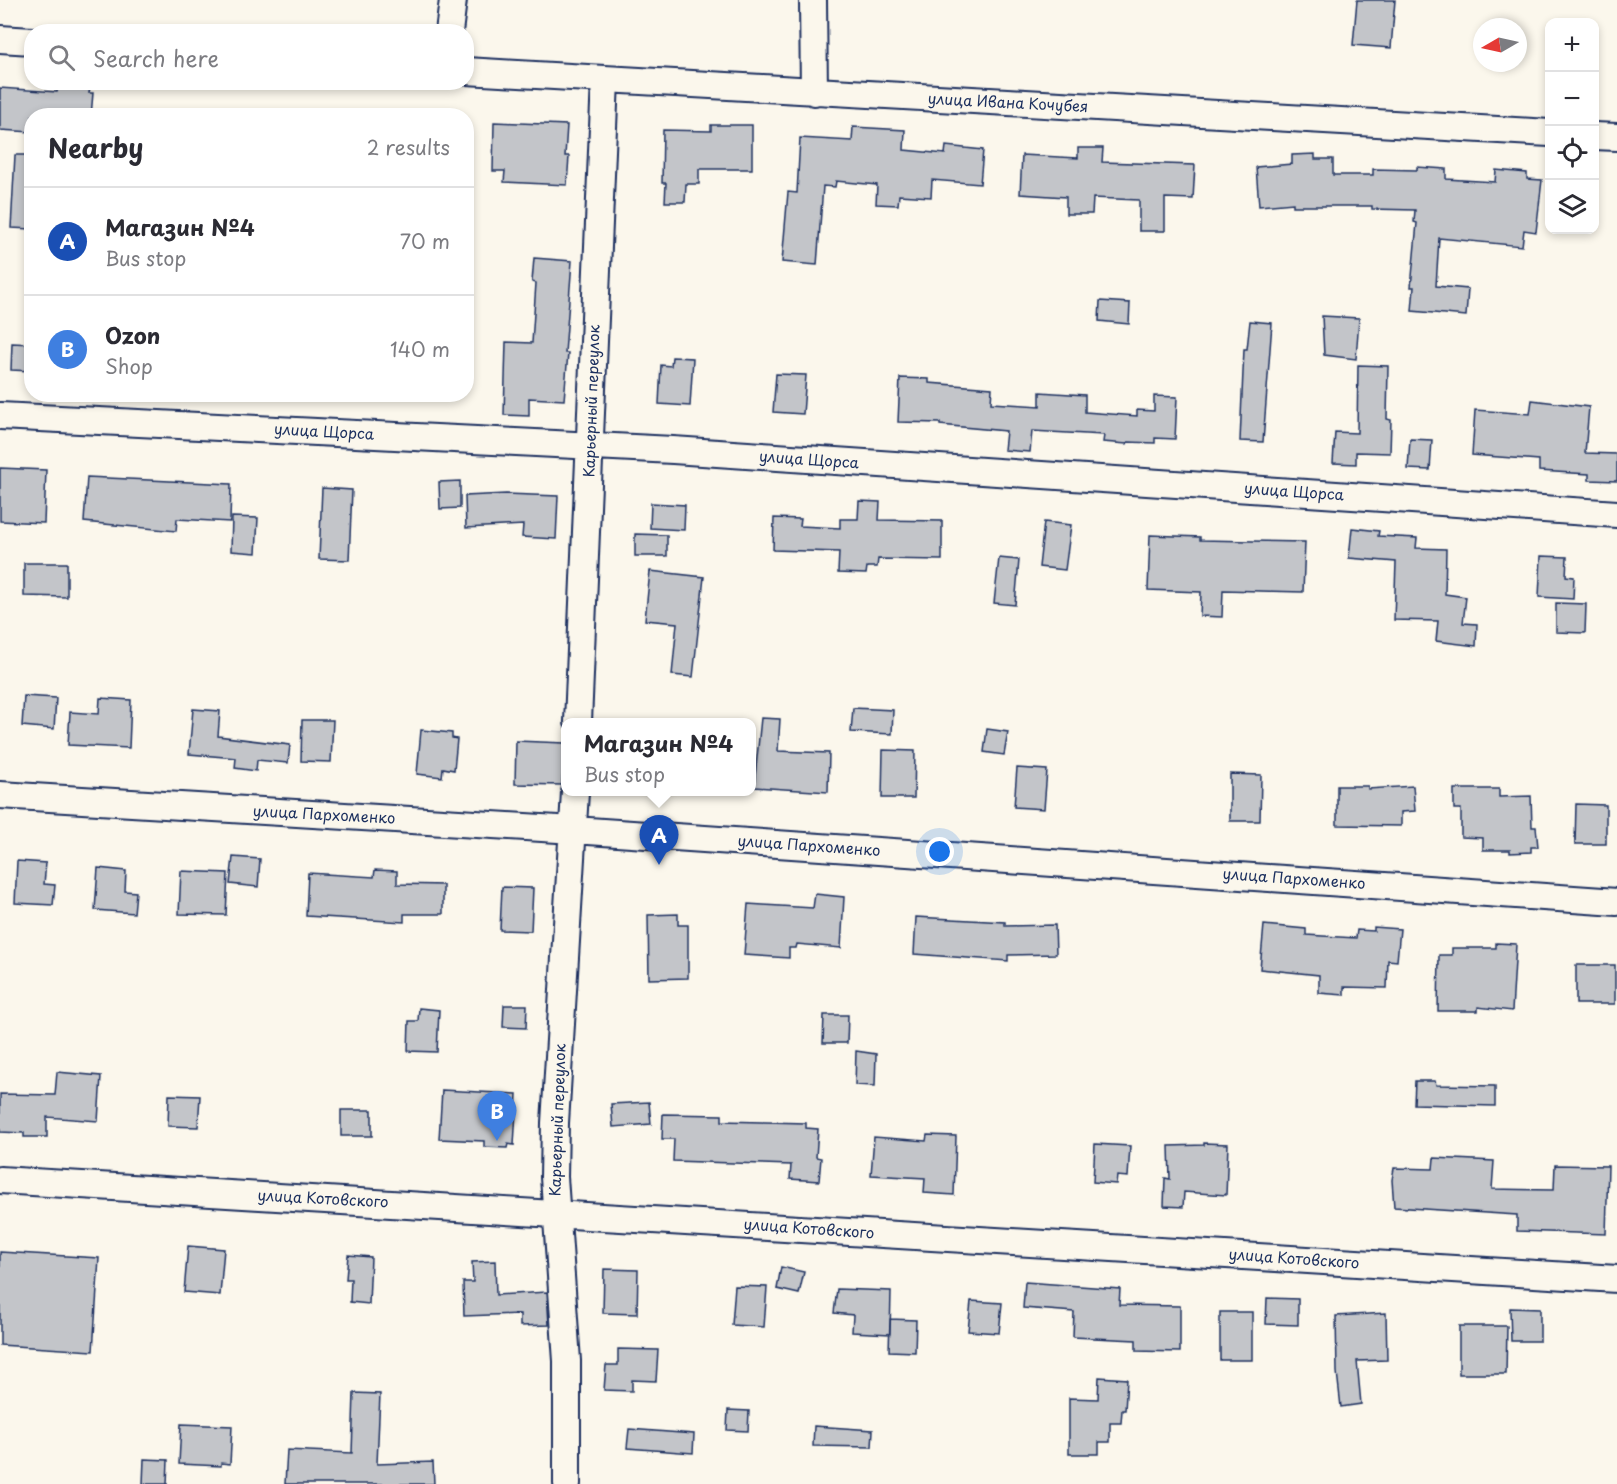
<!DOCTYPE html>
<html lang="en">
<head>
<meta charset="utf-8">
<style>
	:root { --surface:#fff; --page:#f2f2f3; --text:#2b2b33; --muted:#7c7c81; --line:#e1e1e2; --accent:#c8321e }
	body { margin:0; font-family:"Playpen Sans",sans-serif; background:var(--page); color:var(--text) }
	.controls { position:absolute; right:18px; top:18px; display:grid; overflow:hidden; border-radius:12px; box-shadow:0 3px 9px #0003 }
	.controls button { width:54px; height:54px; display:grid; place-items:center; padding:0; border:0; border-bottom:2px solid var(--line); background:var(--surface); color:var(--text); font:30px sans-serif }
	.compass { position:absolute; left:1473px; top:18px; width:54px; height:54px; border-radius:50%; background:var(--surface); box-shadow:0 3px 9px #0003; rotate:261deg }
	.you { position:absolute; left:940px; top:852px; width:21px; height:21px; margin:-15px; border:4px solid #fff; border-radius:50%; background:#1a73e8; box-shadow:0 0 0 9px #1a73e833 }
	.badge { display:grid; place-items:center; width:39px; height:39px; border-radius:50%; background:var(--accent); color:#fff; font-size:20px; font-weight:700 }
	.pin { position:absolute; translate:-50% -50px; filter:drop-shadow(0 2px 3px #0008) }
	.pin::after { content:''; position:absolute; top:32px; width:21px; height:18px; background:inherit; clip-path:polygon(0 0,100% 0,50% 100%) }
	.popup { position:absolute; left:561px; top:718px; width:195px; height:78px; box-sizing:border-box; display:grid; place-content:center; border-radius:12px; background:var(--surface); filter:drop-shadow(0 2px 4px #0005); font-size:20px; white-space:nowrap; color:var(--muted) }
	.popup b { font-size:22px; color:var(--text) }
	.popup::after { content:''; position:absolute; left:50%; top:100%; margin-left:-12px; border:12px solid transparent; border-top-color:var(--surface) }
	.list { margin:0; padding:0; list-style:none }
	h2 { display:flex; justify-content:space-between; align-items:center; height:78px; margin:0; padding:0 24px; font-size:26px }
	h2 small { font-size:20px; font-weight:400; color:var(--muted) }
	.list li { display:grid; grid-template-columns:39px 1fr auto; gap:18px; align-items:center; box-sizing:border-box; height:108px; padding:0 24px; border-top:2px solid var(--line) }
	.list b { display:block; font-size:22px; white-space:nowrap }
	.list p { margin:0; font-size:20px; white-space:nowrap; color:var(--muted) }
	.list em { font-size:20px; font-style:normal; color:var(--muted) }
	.icon { flex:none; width:33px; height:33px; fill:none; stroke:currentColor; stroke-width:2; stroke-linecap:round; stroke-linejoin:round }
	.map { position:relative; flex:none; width:1617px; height:1484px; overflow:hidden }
	.search { position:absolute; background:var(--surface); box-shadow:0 3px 9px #0003; left:24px; top:24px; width:450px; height:66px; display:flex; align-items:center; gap:15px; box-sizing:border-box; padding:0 21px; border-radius:24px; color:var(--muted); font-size:22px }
	.panel { position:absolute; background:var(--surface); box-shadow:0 3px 9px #0003; left:24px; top:108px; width:450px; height:294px; border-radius:24px }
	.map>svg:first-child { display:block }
</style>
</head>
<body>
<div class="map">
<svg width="1617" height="1484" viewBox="0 0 1617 1484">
	<rect width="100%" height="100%" fill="#fbf7ec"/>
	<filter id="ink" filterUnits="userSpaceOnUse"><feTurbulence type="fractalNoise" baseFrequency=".0167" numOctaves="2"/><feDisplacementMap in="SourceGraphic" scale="12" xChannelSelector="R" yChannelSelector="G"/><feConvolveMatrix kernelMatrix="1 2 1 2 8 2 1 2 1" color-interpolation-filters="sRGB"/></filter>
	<g filter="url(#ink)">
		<path fill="#c3c5c9" stroke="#1b2f5e" stroke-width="1.5" d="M1357,0H1395L1391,48L1353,45Z
			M58,84L90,88L89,93H93L91,116H32V132L0,130V88L57,92Z
			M494,122L567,125L565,156H569L567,185L504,182L505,171H493Z
			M711,125H752V169H699V184H686L685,202H665L666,183H662L663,130L711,131Z
			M853,127L905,130L904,150L945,154L946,146L983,150L980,184L932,180L931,197L899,195L898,205L876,204L877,185L836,181L835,187L823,186L817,265L782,262L788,192L797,193L800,138L852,141Z
			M1078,148H1103L1102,162L1195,165L1193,199L1165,198V231H1139V200L1093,198L1092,214H1066V197L1020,194L1022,155L1078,158Z
			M1315,154V159H1333V175H1373V169L1417,170V167L1446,169V179L1495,182L1496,170L1527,173V179L1542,180L1536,232L1524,230L1522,246L1439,238L1436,286L1468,289L1466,316L1412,311L1414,287H1411L1417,223L1414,222L1415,210L1372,209V206H1293V203L1259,206L1256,167L1292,164V155Z
			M15,155H32V229L11,228Z
			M534,258L572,261L565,353H568L564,400L529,398V416L504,415L506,342L532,343L536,283L532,282Z
			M1100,301L1130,303L1129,324L1099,321Z
			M1322,316L1359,318L1356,359L1324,355Z
			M1250,321L1272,323L1263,442L1240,441L1244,349H1247Z
			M12,343L32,344V371L11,370Z
			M672,357L693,358L690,406L659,404L661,365L671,366Z
			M1358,365L1388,366L1387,419L1391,420L1390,453L1356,452V464L1333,463L1335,432L1357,433Z
			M776,374L806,375L803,414L773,412Z
			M900,378L929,379V383L992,388L991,403L1040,406V392L1085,395V412L1137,416V410L1154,411V396L1177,397L1175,439L1155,438V443L1128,442L1127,444L1103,442L1104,435L1032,431L1030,452L1004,450L1006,431L940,425V423L898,422Z
			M1532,400L1589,407L1585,453L1617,454V481L1589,480V474L1539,471V460L1472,455L1475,410L1530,414Z
			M1410,439L1432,440L1430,470L1408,469Z
			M0,468L46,470L44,523L0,521Z
			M87,477L231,484L230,522L177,519L176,531L84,522Z
			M460,481V508L440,509L439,482Z
			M322,488L352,490L349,560L319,559Z
			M506,494L558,496L556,539L522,537L523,525L466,528L465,496Z
			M859,501L880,502L879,520L942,521V560L878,559L877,567H867L866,574L838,573L839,552L773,550L774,518L801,519L800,526L840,528V519H858Z
			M651,503L685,505L684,530L650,528Z
			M232,517L258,518L256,553L231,551Z
			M1044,522L1071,525L1065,570L1039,567Z
			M1352,528L1379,531L1378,536L1417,538L1416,548L1446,549L1445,594L1466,597L1463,623L1477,624L1476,646L1436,641L1438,621L1394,620L1396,562L1349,558Z
			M635,534L667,535V556H635Z
			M1150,535L1200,537V540L1305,542L1303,592L1223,590L1222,617L1200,616L1201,592L1148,590Z
			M1541,556L1567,557L1566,576L1574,577L1573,599L1539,597Z
			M999,558L1019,560L1015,605L994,603Z
			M24,563H67V597L24,596Z
			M650,571L704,577L693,677L672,675L677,623L645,620Z
			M1556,603L1586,604L1585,633L1556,632Z
			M24,696L56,698L54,729L22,726Z
			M100,698L131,700L129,748L68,745L70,712L99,714Z
			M853,708L893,710L892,734L851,732Z
			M193,709L220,711L218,736L290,745L288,763L257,760L256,771L235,768L236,758L189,754Z
			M761,718L780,719L778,751L829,753L828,792L754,787Z
			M302,720H333L331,762L301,761Z
			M987,729L1008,732L1004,755L984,752Z
			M421,730L452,733V738L457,739L454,770L443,768L442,777L417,774Z
			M516,741L565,743L562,785L515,784Z
			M883,750L915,751L914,798H882Z
			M1017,768L1047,770L1044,809L1014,807Z
			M1230,774L1261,775L1260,821H1230Z
			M1337,786H1368V789L1413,786L1415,811L1401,812V826L1337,825Z
			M1454,789H1499V797L1531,796L1532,827H1536L1538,847H1531V852L1510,853V850H1483V838L1461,837V809H1454Z
			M1576,804L1606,805V844H1575Z
			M233,857L260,859L258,887L230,884Z
			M17,861L46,863L44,884L55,885L53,905L15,903Z
			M98,868L126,871L125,891L136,892L134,913L95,910Z
			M375,870L397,871V884L443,885V914H404V922L306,916L308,873L374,877Z
			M181,871L228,873L226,915L179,914Z
			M502,887L533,888L531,931L500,930Z
			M815,894L844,897L841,948L797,944L796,948H789V958L744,955L748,904L813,908Z
			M678,914V925H688V978L649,979L648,915Z
			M916,917L1005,922V926L1055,925L1056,954L1008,955V961L914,954Z
			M1264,925L1306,929V935L1356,938L1357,930L1374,931V927L1400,929L1397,961L1388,960L1387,988L1344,987V995L1319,993V975L1260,969Z
			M1496,943L1516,944L1512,1011L1478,1007V1011H1438L1439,955H1452V948H1496Z
			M1576,965H1615V1004H1576Z
			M504,1005H527L526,1028L503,1027Z
			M419,1008L439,1010L437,1052L408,1051L409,1021H418Z
			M824,1015H848L847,1043H823Z
			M856,1051L876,1054L875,1086L855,1085Z
			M57,1072L101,1076L98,1121L47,1117V1137H24V1133L0,1132V1094L55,1095Z
			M1415,1081H1435L1436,1085L1495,1086V1106L1414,1104Z
			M442,1090L517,1094L514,1145L508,1144L507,1148L484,1147V1141L439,1139Z
			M169,1095L200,1096L198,1127L168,1126Z
			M649,1102L651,1124L613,1127L611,1104Z
			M341,1110H372V1136H341Z
			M663,1114L722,1115V1121L806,1123V1128L818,1129L816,1157L821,1158L819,1181L790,1179L791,1165L673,1161L674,1139H662Z
			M927,1135L956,1136L954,1195L924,1193L925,1178L871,1175L874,1137L926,1141Z
			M1204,1143L1228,1144L1226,1195L1184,1192L1183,1207L1164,1206L1165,1178L1170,1179L1169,1146L1204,1145Z
			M1095,1144L1130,1146L1128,1177L1117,1176L1116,1184L1093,1182Z
			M1434,1158L1494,1161L1492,1189L1554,1190L1555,1165L1608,1166L1606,1234L1517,1231V1215L1394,1207L1392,1180L1394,1168L1433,1169Z
			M188,1246L224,1249L220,1295L184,1292Z
			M0,1252L99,1258L93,1351L0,1345Z
			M348,1255L371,1257L369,1304L350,1302L351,1279H346Z
			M495,1261L496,1295L547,1292L549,1325L520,1326V1314L464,1316L463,1282H473L472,1262Z
			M781,1267L804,1272L799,1294L777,1289Z
			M604,1269L638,1270L637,1314L603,1313Z
			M1025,1282L1120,1289L1119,1305L1180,1306V1352L1136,1351V1340L1073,1337L1074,1312L1023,1308Z
			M735,1286L767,1287L764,1327L732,1325Z
			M837,1289L891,1291L890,1334L852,1332L853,1315L834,1313Z
			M1267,1298L1298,1299V1325L1266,1324Z
			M971,1301L1002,1303L999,1333L968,1331Z
			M1510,1308L1540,1309V1341H1511Z
			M1220,1312H1252V1360H1220Z
			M1386,1313L1387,1360L1357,1361L1361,1404L1341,1407L1337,1372L1336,1316Z
			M890,1319L916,1320L915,1352L889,1351Z
			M1459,1326H1507L1506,1374H1459Z
			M618,1349L658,1350L656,1381L632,1380V1391L604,1390L606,1365H618Z
			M1099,1377L1127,1379L1125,1410H1122L1121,1423H1110V1442H1099V1454H1069V1398L1098,1399Z
			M354,1393L380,1394L377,1464L433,1462L434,1484H285L287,1450L352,1453Z
			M728,1410L749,1411L748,1431L727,1430Z
			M181,1424L232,1426L230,1464L221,1463V1466L179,1464Z
			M814,1426L873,1430L872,1447L813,1446Z
			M629,1429L694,1434L693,1453L627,1448Z
			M144,1459L168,1460L167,1484H143Z"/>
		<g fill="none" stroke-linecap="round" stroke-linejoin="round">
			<defs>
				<path id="minor" d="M813,0L814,92
					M449,32L453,0
					M0,39L32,41
					M466,71L1550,133
					M1594,136L1617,137
					M0,416L673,450L1617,514
					M578,722L605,80
					M0,795L574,830L1617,902
					M0,1180L1617,1279
					M567,1484V1361L554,1177L555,1123L575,792"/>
			</defs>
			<use href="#minor" stroke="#1b2f5e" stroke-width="30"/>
			<use href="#minor" stroke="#fbf7ec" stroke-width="26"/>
		</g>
	</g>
	<g text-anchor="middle" stroke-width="4.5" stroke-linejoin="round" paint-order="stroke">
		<g font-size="15" fill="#1b2f5e" stroke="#fbf7ec">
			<text transform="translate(1008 103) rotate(3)" y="5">улица Ивана Кочубея</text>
			<text transform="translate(592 401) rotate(-88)" y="5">Карьерный переулок</text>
			<text transform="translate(324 432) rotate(3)" y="5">улица Щорса</text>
			<text transform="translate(809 460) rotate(4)" y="5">улица Щорса</text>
			<text transform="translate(1294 492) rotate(4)" y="5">улица Щорса</text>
			<text transform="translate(324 815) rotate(3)" y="5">улица Пархоменко</text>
			<text transform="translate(809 846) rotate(4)" y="5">улица Пархоменко</text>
			<text transform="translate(1294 879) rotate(4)" y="5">улица Пархоменко</text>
			<text transform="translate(558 1120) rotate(-88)" y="5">Карьерный переулок</text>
			<text transform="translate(323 1199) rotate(3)" y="5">улица Котовского</text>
			<text transform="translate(809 1229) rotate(4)" y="5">улица Котовского</text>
			<text transform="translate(1294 1259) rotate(4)" y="5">улица Котовского</text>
		</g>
	</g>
</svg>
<div class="controls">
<button>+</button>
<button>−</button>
<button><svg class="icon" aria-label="locate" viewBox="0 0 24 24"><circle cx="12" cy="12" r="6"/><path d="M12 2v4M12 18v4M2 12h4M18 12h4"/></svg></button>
<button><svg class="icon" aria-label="layers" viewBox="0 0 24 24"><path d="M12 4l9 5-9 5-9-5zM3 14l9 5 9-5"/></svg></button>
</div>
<svg class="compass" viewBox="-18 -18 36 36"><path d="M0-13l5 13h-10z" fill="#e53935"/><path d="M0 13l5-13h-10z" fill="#7c7c81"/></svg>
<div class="you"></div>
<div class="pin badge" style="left:659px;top:865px;background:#1a4fb4">A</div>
<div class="popup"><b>Магазин №4</b>Bus stop</div>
<div class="pin badge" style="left:497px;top:1141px;background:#3f7fe0">B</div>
<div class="search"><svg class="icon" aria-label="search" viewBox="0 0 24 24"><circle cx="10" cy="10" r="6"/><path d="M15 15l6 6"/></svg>Search here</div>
<section class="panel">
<h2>Nearby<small>2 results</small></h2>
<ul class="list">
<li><span class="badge" style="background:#1a4fb4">A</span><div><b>Магазин №4</b><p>Bus stop</p></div><em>70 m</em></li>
<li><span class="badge" style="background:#3f7fe0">B</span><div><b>Ozon</b><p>Shop</p></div><em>140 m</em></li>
</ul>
</section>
</div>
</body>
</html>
